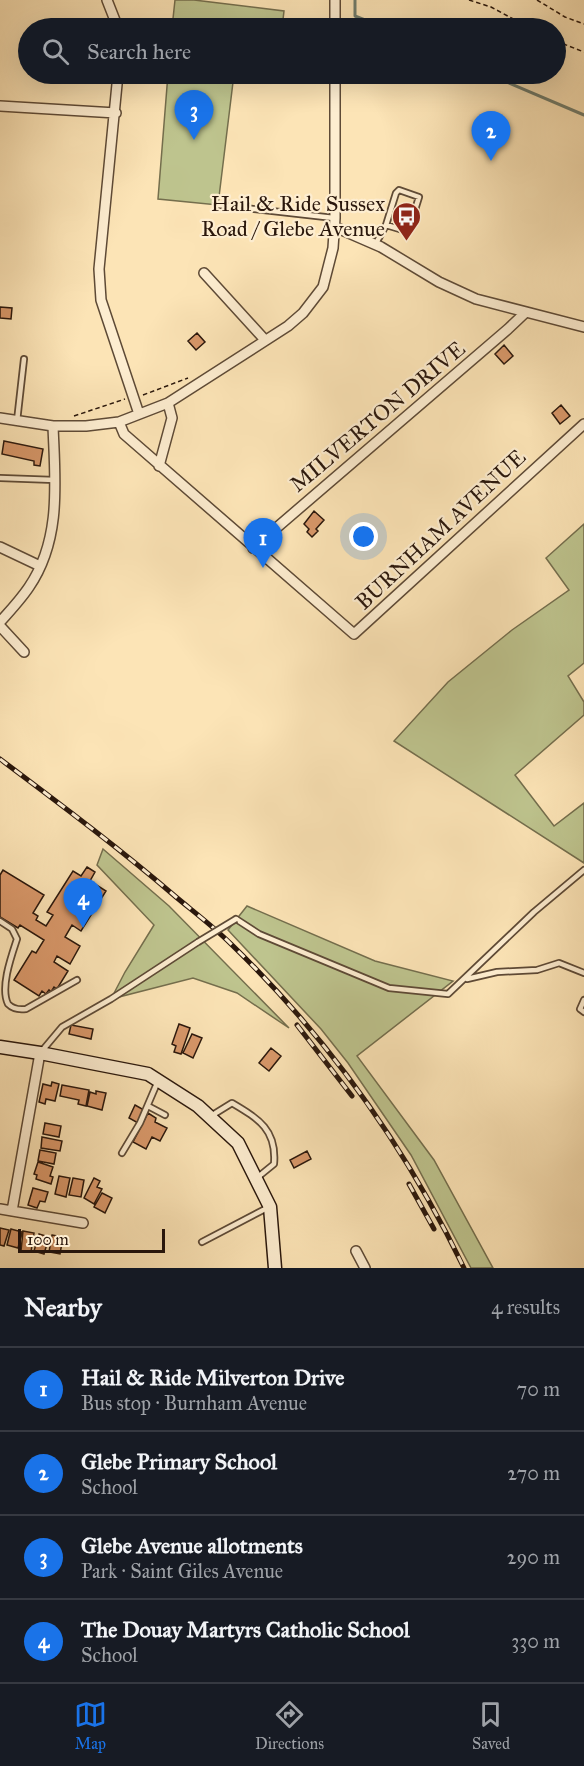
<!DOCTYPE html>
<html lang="en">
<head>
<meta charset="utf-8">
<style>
	:root { --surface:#171b24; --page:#242831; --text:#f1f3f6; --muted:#9ea1a6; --line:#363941; --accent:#1a73e8 }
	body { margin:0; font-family:"IM FELL Great Primer",serif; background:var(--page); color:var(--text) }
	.scale { position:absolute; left:18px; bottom:15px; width:147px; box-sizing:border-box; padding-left:6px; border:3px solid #2a170c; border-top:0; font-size:16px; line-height:21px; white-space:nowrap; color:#2a170c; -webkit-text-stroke:4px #fdedd0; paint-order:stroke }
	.you { position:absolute; left:364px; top:537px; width:21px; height:21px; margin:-15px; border:4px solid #fff; border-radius:50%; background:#1a73e8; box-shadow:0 0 0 9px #1a73e833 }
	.badge { display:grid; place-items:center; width:39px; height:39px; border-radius:50%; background:var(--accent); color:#fff; font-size:20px; font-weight:700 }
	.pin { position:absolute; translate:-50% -50px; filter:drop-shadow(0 2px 3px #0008) }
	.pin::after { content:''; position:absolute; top:32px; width:21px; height:18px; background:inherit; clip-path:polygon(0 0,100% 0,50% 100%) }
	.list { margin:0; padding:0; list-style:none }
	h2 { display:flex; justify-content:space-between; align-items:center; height:78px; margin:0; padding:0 24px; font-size:26px }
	h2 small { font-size:20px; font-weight:400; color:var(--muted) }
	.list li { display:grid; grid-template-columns:39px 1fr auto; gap:18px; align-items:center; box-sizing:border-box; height:84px; padding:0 24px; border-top:2px solid var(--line) }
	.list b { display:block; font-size:22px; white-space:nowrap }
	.list p { margin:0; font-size:20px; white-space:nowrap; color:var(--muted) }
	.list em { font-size:20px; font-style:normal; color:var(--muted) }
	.icon { flex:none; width:33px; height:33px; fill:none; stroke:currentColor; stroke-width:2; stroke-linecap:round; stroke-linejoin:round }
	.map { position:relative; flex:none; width:584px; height:1268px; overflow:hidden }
	.search { position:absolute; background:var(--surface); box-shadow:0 6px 24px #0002; left:18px; right:18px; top:18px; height:66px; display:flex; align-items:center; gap:15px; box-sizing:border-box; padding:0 21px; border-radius:33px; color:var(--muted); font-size:22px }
	.sheet { height:414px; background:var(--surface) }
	nav { display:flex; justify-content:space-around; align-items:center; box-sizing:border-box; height:84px; border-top:2px solid var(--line); background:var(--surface); font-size:16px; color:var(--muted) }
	nav a { display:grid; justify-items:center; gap:3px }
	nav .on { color:var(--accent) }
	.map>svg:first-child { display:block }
</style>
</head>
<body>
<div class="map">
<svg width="584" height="1268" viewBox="0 0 584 1268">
	<rect width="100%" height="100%" fill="#fce4b6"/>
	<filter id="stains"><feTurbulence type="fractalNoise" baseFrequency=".00333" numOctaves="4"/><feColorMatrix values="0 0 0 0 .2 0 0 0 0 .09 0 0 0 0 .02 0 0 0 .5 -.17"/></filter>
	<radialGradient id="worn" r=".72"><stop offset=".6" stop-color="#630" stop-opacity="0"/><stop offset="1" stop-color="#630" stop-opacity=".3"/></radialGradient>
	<path fill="#bec48e" stroke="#746e4d" stroke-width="1.5" d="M175,0H194L284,11L282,28H172Z
		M168,74H278L277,81L234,74L218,205L158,199Z
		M584,524V663L568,676L584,702V715L515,775L554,826L584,803V863L394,741L448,682L512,630L569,590L546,558Z
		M103,849L169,906L289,1028L237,993L193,978L111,999L125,972L154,925L97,865Z
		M247,906L375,961L453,981L357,1056L434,1160L493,1268H471L411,1155L348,1063L321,1029L228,930Z"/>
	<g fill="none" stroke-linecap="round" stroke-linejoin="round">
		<path stroke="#707c6c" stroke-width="3" d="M355,0V16L385,28
			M488,74L584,115"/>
	</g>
	<path fill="#d9986a" stroke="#2a170c" stroke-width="1.5" d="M0,307L12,308L11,319L0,318Z
		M197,333L205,342L196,350L188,341Z
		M504,345L513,356L504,364L495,354Z
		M561,405L570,416L560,424L552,413Z
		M4,441L43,449L40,466L34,465V461L2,454Z
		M314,511L324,520L316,529L318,531L312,537L307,532L309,529L304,524Z
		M87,867L95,872L90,881L106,891L81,931L72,925L65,937L80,946L70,964L57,956L54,962L68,971L57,989L54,987L51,992L49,990L46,994L42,991L39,996L14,980L32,951L36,953L44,940L20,925L18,928L0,917V875L3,870L44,895L33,913L38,916L36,920L46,926L53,915L47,912L73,871L81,876Z
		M179,1024L190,1028L181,1054L174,1052L176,1046L172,1044Z
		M71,1025L93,1029L91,1039L69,1034Z
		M192,1034L202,1038L193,1058L183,1053Z
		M271,1048L281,1056L269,1071L259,1063Z
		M52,1082L59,1084L55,1101L46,1099L45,1104L39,1102L43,1084L51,1086Z
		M62,1085L89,1090L86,1106L78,1104L79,1100L60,1096Z
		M96,1091L106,1093L102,1110L87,1106L90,1092L96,1094Z
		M135,1105L144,1110L138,1123L129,1118Z
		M148,1113L156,1118L155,1122L167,1128L160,1141L152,1137L146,1149L133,1142Z
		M45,1123L61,1126L59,1137L43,1134Z
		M42,1137L62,1141L60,1151L41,1148Z
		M40,1150L56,1153L54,1164L38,1161Z
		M307,1151L311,1159L294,1168L290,1160Z
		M38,1162L53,1167L50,1176L53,1177L51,1184L36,1179L37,1175L34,1174Z
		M59,1176L70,1178L66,1197L55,1194Z
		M73,1178L84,1180L81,1197L69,1195Z
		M94,1178L100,1181L97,1187L102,1189L94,1204L84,1198Z
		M33,1188L48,1192L45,1202L40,1201L37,1208L28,1205Z
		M102,1193L112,1198L105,1213L94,1207Z
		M0,1228L9,1230L4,1246L0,1245Z
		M11,1229L22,1232L18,1248L7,1245Z
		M23,1231L34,1233L31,1252L21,1251Z
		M39,1234L49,1237L44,1254L34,1251Z
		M52,1235L63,1237L60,1254L49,1252Z"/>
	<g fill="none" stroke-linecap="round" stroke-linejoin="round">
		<defs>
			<path id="lane" d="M218,205L334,218
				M375,245L386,225L406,231L409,229L419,197L399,190L396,193L386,225
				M17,421L24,359
				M0,478L55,480
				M236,919L259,934L389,988L448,994L534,912L584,870
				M0,921L12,929L17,939C11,957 0,988 8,1004C13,1009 19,1010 26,1009L77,980
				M467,979L497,972L537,970L559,963L584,973
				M584,1000L580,1009L584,1012
				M41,1052L62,1027L111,999L198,942
				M148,1106L165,1115
				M211,1116L232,1103C259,1119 277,1130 274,1164L258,1177
				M122,1153L140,1123L158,1081
				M202,1242L269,1207"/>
			<path id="street" d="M107,0L118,28
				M335,0V28
				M118,74L99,269L101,300L139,414
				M0,106L116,113
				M335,227L381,247L439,282L476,299L584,327
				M204,273L265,340
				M0,418L53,426H86L119,422L168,403L288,326L303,313L323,287L333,248L335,218V74
				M119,422L124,434L354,634L584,424
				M159,466L172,418L168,403
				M0,547L40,566
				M253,548L508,329L526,312
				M0,622C10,611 21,599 29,587C62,539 55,480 53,426
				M0,626L24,652
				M0,1209L83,1223
				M12,1211L40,1053
				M356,1251L365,1268"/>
			<path id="secondary" d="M0,1047L40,1053L148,1074L198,1106L238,1143L270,1207L275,1268"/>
		</defs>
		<use href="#lane" stroke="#5e4a36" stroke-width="8"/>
		<use href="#street" stroke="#5e4a36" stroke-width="12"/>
		<use href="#secondary" stroke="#2a170c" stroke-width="15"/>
		<path stroke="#2a170c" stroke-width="1.5" stroke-dasharray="4.5 3" stroke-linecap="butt" d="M469,0L491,7L530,28
			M537,0L565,17L584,24
			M556,41L584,52
			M143,395L188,378
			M74,416L125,399"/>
		<use href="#lane" stroke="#fdedd0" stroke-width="4.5"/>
		<use href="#street" stroke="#fdedd0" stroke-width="9"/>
		<use href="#secondary" stroke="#fdedd0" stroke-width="12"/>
		<defs>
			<path id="rail" d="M0,759C60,804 119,848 176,897C194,912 214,927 231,944C327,1037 406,1148 464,1268
				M297,1025L352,1096
				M409,1184L434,1229"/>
		</defs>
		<use href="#rail" stroke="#2a170c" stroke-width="5"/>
		<use href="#rail" stroke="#fdedd0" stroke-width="3" stroke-dasharray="9" stroke-linecap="butt"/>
		<defs>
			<path id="lane-bridge" d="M198,942L236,919"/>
		</defs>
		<use href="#lane-bridge" stroke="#5e4a36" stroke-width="8" stroke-linecap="butt"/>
		<use href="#lane-bridge" stroke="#fdedd0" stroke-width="4.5"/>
	</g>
	<defs>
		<symbol id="bus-pin" viewBox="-11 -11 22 30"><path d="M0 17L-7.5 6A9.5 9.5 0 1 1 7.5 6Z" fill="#8f2418" stroke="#fdedd0"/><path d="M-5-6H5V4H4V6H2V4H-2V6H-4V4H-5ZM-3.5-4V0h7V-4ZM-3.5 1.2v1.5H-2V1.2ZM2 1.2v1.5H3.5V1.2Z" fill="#fff"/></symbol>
	</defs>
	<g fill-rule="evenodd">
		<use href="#bus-pin" x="390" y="200" width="33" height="45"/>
	</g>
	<g text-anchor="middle" stroke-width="4.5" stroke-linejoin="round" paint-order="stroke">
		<g font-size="22" fill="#2a170c" stroke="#fdedd0" text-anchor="end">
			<text x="385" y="211">Hail &amp; Ride Sussex<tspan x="385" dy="25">Road / Glebe Avenue</tspan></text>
		</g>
		<g font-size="22" fill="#2a170c" stroke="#fdedd0">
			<text transform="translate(377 416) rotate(-40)" y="8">MILVERTON DRIVE</text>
			<text transform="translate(440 529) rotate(-43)" y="8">BURNHAM AVENUE</text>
		</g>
	</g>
	<rect width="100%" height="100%" filter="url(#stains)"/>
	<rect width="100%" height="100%" fill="url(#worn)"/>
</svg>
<div class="scale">100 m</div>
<div class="you"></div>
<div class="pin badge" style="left:263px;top:568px">1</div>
<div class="pin badge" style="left:491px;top:161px">2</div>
<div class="pin badge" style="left:194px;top:140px">3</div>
<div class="pin badge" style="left:83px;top:928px">4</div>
<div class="search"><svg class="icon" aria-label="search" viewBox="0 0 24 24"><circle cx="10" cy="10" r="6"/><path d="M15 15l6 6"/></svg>Search here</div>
</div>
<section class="sheet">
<h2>Nearby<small>4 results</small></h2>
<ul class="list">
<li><span class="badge">1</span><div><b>Hail &amp; Ride Milverton Drive</b><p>Bus stop · Burnham Avenue</p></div><em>70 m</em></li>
<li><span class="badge">2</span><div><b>Glebe Primary School</b><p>School</p></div><em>270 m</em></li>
<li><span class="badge">3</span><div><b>Glebe Avenue allotments</b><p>Park · Saint Giles Avenue</p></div><em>290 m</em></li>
<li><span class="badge">4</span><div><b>The Douay Martyrs Catholic School</b><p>School</p></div><em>330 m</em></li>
</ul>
</section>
<nav>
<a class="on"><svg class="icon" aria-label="map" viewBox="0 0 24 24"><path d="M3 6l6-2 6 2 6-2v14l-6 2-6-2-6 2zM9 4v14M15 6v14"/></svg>Map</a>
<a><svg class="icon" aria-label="directions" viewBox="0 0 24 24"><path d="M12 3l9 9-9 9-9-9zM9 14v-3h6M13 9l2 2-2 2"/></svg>Directions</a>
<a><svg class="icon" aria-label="saved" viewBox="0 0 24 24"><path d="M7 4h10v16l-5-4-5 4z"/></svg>Saved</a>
</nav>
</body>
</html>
